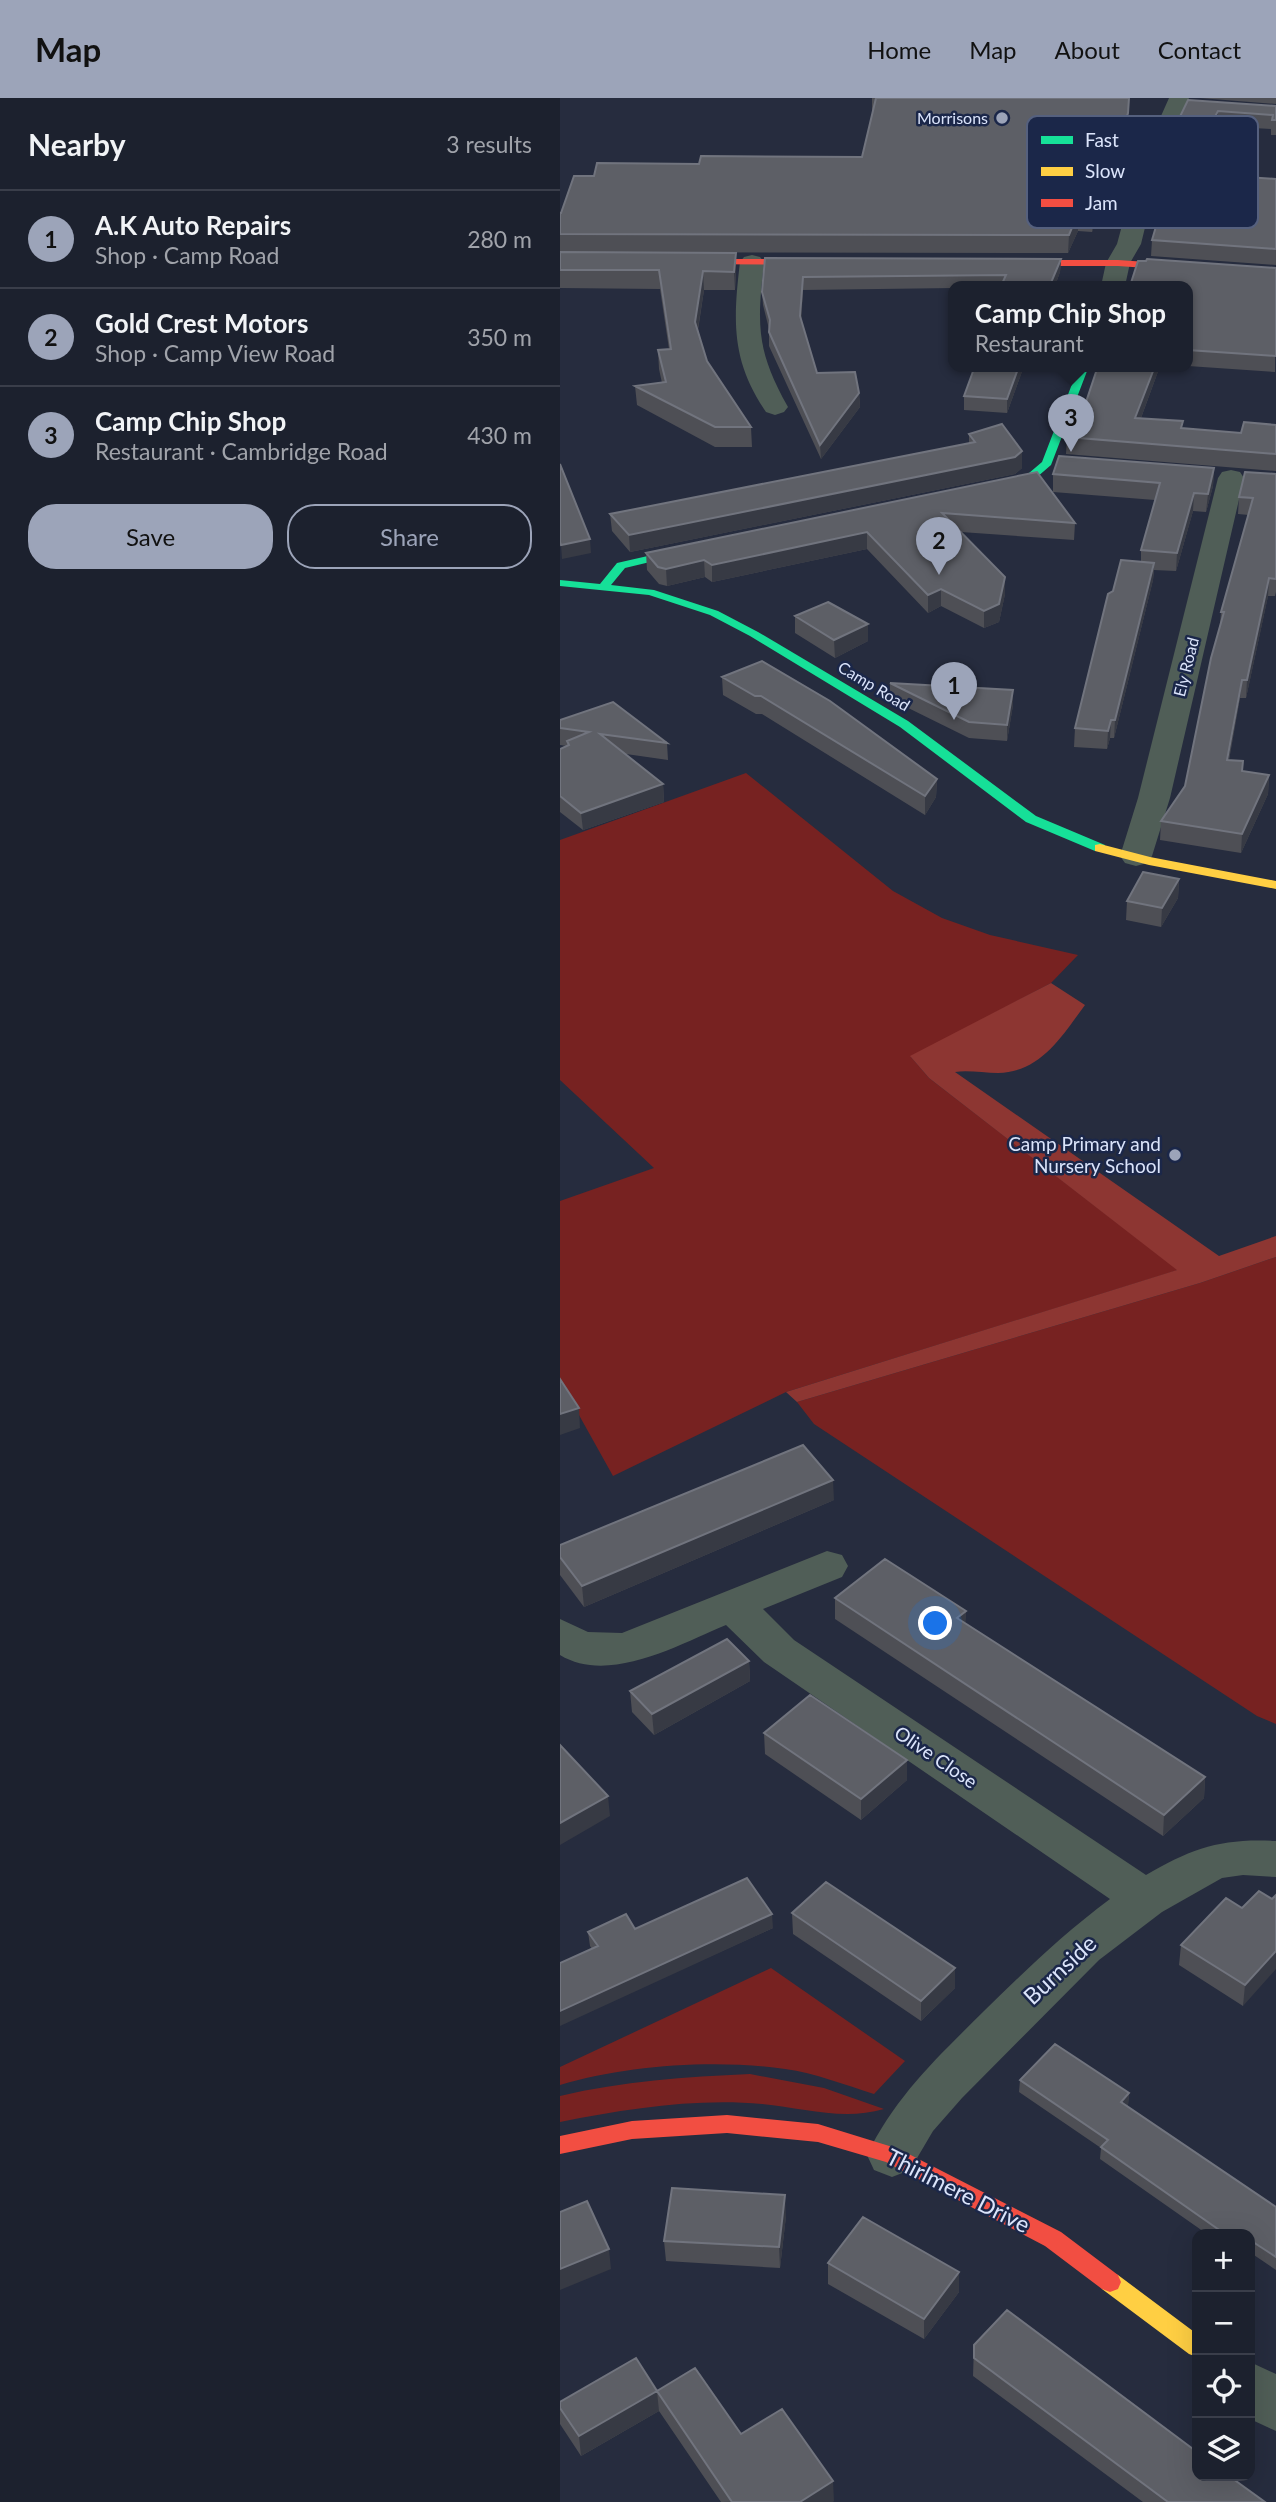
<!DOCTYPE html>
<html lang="en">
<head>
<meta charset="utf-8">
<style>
	:root { --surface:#1c212e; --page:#292e3a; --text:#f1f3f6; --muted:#a0a3aa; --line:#3a3e4a; --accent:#9ca4b9 }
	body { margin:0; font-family:Lato,sans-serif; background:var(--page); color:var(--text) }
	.controls { position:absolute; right:21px; bottom:21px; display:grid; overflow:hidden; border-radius:14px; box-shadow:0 7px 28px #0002 }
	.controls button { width:63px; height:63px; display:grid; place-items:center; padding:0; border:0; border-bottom:2px solid var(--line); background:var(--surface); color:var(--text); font:35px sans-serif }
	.you { position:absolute; left:376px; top:1526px; width:24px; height:24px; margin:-18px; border:5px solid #fff; border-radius:50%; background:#1a73e8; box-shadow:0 0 0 10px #1a73e833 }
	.badge { display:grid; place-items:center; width:46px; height:46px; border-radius:50%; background:var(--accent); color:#111; font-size:23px; font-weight:700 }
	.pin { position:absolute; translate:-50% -58px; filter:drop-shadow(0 2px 4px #0008) }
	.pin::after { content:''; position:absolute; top:37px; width:24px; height:21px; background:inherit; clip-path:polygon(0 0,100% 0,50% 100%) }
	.popup { position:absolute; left:388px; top:183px; width:245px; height:91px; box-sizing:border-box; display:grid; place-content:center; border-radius:14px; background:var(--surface); filter:drop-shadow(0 2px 5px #0005); font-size:23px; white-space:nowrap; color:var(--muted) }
	.popup b { font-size:26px; color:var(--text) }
	.popup::after { content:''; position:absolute; left:50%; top:100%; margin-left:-14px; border:14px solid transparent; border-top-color:var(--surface) }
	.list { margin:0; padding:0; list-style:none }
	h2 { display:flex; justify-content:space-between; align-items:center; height:91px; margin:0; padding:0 28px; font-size:30px }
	h2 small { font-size:23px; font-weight:400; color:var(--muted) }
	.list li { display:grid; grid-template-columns:46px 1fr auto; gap:21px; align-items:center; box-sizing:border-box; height:98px; padding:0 28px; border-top:2px solid var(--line) }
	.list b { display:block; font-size:26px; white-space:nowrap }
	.list p { margin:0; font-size:23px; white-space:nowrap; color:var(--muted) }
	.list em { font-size:23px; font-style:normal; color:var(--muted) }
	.actions { display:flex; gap:14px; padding:21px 28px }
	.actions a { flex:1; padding:16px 0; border:2px solid var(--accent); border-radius:28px; text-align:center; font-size:24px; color:var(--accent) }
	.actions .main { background:var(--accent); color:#111 }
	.icon { flex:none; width:38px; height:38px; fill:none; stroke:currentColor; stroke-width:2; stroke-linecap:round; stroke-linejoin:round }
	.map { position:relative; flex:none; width:716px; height:2404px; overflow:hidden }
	header { display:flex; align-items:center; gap:42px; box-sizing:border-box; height:98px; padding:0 35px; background:var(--accent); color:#111 }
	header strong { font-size:33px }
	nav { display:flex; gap:38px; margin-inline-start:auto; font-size:24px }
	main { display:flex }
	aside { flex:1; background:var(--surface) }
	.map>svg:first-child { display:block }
</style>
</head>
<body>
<header>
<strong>Map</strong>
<nav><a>Home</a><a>Map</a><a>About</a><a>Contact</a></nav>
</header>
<main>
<aside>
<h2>Nearby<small>3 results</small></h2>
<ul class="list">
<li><span class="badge">1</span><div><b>A.K Auto Repairs</b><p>Shop · Camp Road</p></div><em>280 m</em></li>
<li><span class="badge">2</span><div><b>Gold Crest Motors</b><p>Shop · Camp View Road</p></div><em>350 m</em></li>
<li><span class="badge">3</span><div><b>Camp Chip Shop</b><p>Restaurant · Cambridge Road</p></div><em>430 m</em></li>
</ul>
<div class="actions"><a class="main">Save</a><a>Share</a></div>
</aside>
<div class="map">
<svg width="716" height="2404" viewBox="0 0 716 2404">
	<rect width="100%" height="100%" fill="#262c3e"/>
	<path fill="#772221" d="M186,675L333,793L382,820L430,837L518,857L491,885L351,959L369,980L618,1172L226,1294L53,1378L0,1283V1103L94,1070L0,982V742Z
		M716,1159V1626L697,1618L254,1326L237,1304L640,1185Z
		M211,1870L345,1963L314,1996C285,1987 255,1975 225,1971C156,1961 66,1967 0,1987V1969Z
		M190,1976L264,1990L324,2011C283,2023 244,2010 202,2006C135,2000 66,2011 0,2024V1998C63,1983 125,1979 190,1976Z"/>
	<path fill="#8d3632" d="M491,885L525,907C502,938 481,974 438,975C424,975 408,972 395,974L659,1158L716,1138V1159L640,1185L237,1304L226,1294L617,1172L369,980L350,958Z"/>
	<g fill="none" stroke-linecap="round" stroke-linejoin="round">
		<path fill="#505e57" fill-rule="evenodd" d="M609,0H629L599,72L581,146L570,165L565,188H541L546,165L557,146L577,72Z
			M192,157L200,159L204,164C197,227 196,252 228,309L224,314L215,317L206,314C171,263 173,223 180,164L184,159Z
			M671,372L680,374L684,380L610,700L592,758L587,765L576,768L565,765L560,758L578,700L658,380L662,374Z
			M267,1453L282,1457L288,1468L282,1479L203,1511L234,1542L586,1777C632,1750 662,1740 716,1743V1779L683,1777L662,1780L602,1814L539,1862L402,2000L373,2033L350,2072L332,2079L314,2072L307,2057C336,1997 379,1958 425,1912C466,1872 503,1836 550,1801L204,1564L166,1527C120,1546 49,1587 0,1557V1521L28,1534L62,1535Z
			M690,2264L716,2276V2333L690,2321Z"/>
		<path fill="#16e098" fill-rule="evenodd" d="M519,268H529L491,367L469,386L424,393V389L462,381L482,364Z
			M136,447L140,448V452L65,470L51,487L94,492L158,513L198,534L348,623L476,718L545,747V753H535L466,724L340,629L190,538L150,517L89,497L0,488V482L40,486L57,465Z"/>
		<path fill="#ffcf43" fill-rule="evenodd" d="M540,746L590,759L716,783V791L589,767L535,753V747Z
			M550,2174L558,2177L637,2236V2259L629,2256L542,2191L539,2184L542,2177Z"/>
		<path fill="#f24e42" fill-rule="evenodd" d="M125,161H257L262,164L257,167L122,166V162Z
			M558,162L716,173V179L558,168H450L445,165L450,162Z
			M167,2017L258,2026L339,2051L501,2134L558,2177L561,2184L558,2191L550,2194L542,2191L485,2148L326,2064L258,2044L167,2035L72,2041L0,2056V2038L72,2023Z"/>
	</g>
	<path fill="#4e4f55" d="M312,0H569L568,32L532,134L518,133L508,155L0,154V115H1L34,78L139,66L302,59L313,14L312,13Z
		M640,0H716V6Z
		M628,2L716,8V37H711V31L657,28L646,50L612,49V35Z
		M716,81V167L591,158L592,142Z
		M0,154L176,173L175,192H144L138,232L147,263L191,329L192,349H155L77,307L75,288L102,285L99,271L98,252L109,251L100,191L0,190Z
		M205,160L501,161L500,174L495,188H394V190L243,192L241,221L257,275L299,295L300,309L261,361L209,248V231L203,207L202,194Z
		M716,170L715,274L628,268V188Z
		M464,268L447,315L404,312V298Z
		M538,268H600L581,320L622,330L681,335L716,327V373L506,356L507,339L522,316Z
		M409,336L462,353V370L455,376L70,454L52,433L50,416L409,345Z
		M654,370L653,388L646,414L633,413L616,473L594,472L593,482L554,640H550L547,651L514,649L515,630L553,493L581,463V452L595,402L493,394V376Z
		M477,374L515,425L514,442L401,434L445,496L439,524L424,530L381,508L368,515L307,451L152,484L145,479L107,488L99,486L87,472L86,455Z
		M716,376V494L715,498H708L686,600H680L669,662L682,673L709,677L708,696L681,755L600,742L601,723L625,688L660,528L661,514L689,417L678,416L679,399Z
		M235,518L308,526V543L275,560L235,535Z
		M162,579L377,681L376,699L365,717L202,616H196L163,597Z
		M330,585L453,607L447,643L409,640L330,601Z
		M0,622L107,645L108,662L66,656L103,686L104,704L23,732L0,714V651L7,648L0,647Z
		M619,781L618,800L601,829L566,822L567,803Z
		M274,1402L24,1509L0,1477V1447Z
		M275,1500L406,1513L405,1525L645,1679L644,1700L603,1738L275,1521Z
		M189,1563L190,1583L94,1637L72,1614L70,1593Z
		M204,1635L347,1682L301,1722L205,1656Z
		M712,1801L683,1908L619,1867L621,1847L682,1810Z
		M232,1815L395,1890L361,1923L233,1836Z
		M213,1830L100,1881L32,1851L30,1848L28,1834L75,1831Z
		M460,1982L569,1995L568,2007L567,2008L716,2109V2172L691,2155L690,2136H647L540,2061L541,2050L459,1994Z
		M226,2118L220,2170L106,2163L104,2143Z
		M268,2165L399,2194L364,2241L268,2186Z
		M414,2247L705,2404H583L413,2278Z
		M97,2293L181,2336L274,2403L161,2404L99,2313L21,2358L0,2326V2310Z"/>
	<path fill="#373a44" d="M569,0L568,32L532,134L533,115Z
		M658,13L657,28L646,50V35Z
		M518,115V133L508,155L509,137Z
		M176,155V173L175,192L174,174Z
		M501,161L500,174L495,188H490Z
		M143,173L144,192L136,242L135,224Z
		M243,179V192L241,231L240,218Z
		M459,268H464L447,315V301Z
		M595,268H600L575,336V320Z
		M299,295L300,309L261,361L260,347Z
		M462,353V370L455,376L70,454L69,437Z
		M654,370L653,388L646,414L648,396Z
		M634,395L633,413L616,473L617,455Z
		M307,434V451L152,484V467Z
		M30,441L31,455L2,461L1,447Z
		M144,462L145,479L107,488L106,471Z
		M594,465L593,482L554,640L555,622Z
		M445,479V496L439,524L424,530V513Z
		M709,480L708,498L686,600L687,582Z
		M381,491V508L368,515V497Z
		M308,526V543L275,560L274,542Z
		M682,582L680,600L665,680L667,662Z
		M453,592V607L447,643V627Z
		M551,622L550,640L547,651L548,633Z
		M709,677L708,696L681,755L682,736Z
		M377,681L376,699L365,717V698Z
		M103,686L104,704L23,732L21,715Z
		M619,781L618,800L601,829L602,810Z
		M19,1310L20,1330L0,1337V1316Z
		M273,1382L274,1402L24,1509L22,1488Z
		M406,1513L405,1534L397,1520Z
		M189,1563L190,1583L94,1637L92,1616Z
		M347,1662V1682L301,1722V1701Z
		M645,1679L644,1700L603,1738L604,1717Z
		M48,1698L50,1718L0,1747V1725Z
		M212,1816L213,1830L0,1928V1913Z
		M716,1853V1871L683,1908L685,1887Z
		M395,1870V1890L361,1923V1903Z
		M569,1995L568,2007L560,2016L561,2004Z
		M225,2097L226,2118L220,2170L219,2149Z
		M693,2144L691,2155L690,2157V2147Z
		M49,2151L51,2171L0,2192V2171Z
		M399,2174V2194L364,2241V2221Z
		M97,2293L99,2313L21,2358L19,2338Z
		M273,2383L274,2403L273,2404H240Z"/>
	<path fill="#5d5f66" stroke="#71747e" stroke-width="2" d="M316,0H569L568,15L533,115H518L509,137L0,136V115H1L14,78H34L37,65L139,66L141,58L302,59Z
		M628,2L716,8V22H712L713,17L658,13L646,35H612Z
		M612,74L716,81V151L592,142Z
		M0,154L176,155L174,174L143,173L135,224L147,263L191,329H155L75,288L106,284L98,252L111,251L99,172H0Z
		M205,160L501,161L490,187L495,188H441L446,177L243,179L240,218L257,275L295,274L299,295L260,347L209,234L210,222L202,194Z
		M587,161L716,170V258L628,252V188H570L578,163H586Z
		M415,268H459L447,301L404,298Z
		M538,268H595L575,320L623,323L621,330L681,335L684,324L716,327V356L507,339L516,315L522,316Z
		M442,326L462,353L455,359L69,437L50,416L415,344L409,336Z
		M499,358L654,370L648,396L634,395L617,455L581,452L600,385L493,376Z
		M0,366L30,441L1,447L0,444Z
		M477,374L515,425L382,415L445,479L439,506L424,513L381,491L368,497L307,434L152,467L144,462L106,471L98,469L86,455Z
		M685,374L716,376V481L709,480L687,582H682L667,662L683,663L682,673L709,677L682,736L601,723L625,688L651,560L664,514H661L693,400L679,399Z
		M561,462L594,465L555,622H551L548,633L515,630L548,496L553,493Z
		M268,504L308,526L274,542L235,518Z
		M202,563L270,603L377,681L365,698L201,598H195L162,579Z
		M330,585L453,592L447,627L409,624Z
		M53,604L107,645L40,636L103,686L21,715L0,698V651L9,647L7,643L29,634L0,630V622Z
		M583,774L619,781L602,810L567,803Z
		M0,1281L19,1310L0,1316Z
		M243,1347L273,1382L22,1488L0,1459V1447Z
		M325,1461L406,1513L397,1520L645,1679L604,1717L275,1500Z
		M167,1541L189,1563L92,1616L70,1593Z
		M250,1597L347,1662L301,1701L204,1635Z
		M0,1647L48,1698L0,1725Z
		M187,1780L212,1816L0,1913V1865L38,1848L28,1834L66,1816L75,1831Z
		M266,1784L395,1870L361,1903L232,1815Z
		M699,1793L712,1801L716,1797V1853L685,1887L621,1847L666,1800L682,1810Z
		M495,1946L569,1995L561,2004L716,2109V2159L693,2144L690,2147V2136H665L541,2049L548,2042L460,1982Z
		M112,2090L225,2097L219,2149L104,2143Z
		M27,2103L49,2151L0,2171V2114Z
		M303,2119L399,2174L364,2221L268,2165Z
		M447,2212L637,2354V2378H669L705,2404H608L414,2260V2247Z
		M76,2260L97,2293L19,2338L0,2310V2304Z
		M135,2270L181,2336L222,2311L273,2383L240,2404H172L97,2293Z"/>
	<g fill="#9ca4b9" stroke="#1b2749" stroke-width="2.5">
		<circle cx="442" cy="20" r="7"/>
		<circle cx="615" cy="1057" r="7"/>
	</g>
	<g text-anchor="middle" stroke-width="5" stroke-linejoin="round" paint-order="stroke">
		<g font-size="16" fill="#dbe4fb" stroke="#1b2749" text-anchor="end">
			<text x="428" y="26">Morrisons</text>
		</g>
		<g font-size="16" fill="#dbe4fb" stroke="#1b2749">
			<text transform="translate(626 569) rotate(-76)" y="6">Ely Road</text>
			<text transform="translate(314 588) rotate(31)" y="6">Camp Road</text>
		</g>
		<g font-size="19" fill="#dbe4fb" stroke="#1b2749" text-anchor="end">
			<text x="601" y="1053">Camp Primary and<tspan x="601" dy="22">Nursery School</tspan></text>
		</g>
		<g font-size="19" fill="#dbe4fb" stroke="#1b2749">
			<text transform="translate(376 1659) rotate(34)" y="7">Olive Close</text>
		</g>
		<g font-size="23" fill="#dbe4fb" stroke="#1b2749">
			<text transform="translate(500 1872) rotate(-43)" y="8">Burnside</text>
			<text transform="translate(398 2093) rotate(27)" y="8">Thirlmere Drive</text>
		</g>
	</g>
	<rect x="467" y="18" width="231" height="112" rx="10" fill="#1b2749" stroke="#55607e" stroke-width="2"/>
	<rect x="481" y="38" width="32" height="8" fill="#16e098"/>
	<rect x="481" y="69" width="32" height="9" fill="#ffcf43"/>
	<rect x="481" y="101" width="32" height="8" fill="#f24e42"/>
	<g font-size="19" fill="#dbe4fb">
		<text x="525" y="49">Fast</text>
		<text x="525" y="80">Slow</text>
		<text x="525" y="112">Jam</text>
	</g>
</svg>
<div class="controls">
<button>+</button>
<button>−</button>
<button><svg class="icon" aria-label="locate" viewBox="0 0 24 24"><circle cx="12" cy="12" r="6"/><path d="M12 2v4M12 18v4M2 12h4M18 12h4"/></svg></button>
<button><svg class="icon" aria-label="layers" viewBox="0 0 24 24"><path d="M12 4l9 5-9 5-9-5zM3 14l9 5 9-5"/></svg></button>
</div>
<div class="you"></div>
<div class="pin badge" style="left:394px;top:622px">1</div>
<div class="pin badge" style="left:379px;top:477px">2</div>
<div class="pin badge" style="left:511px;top:354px">3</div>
<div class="popup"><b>Camp Chip Shop</b>Restaurant</div>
</div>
</main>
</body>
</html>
